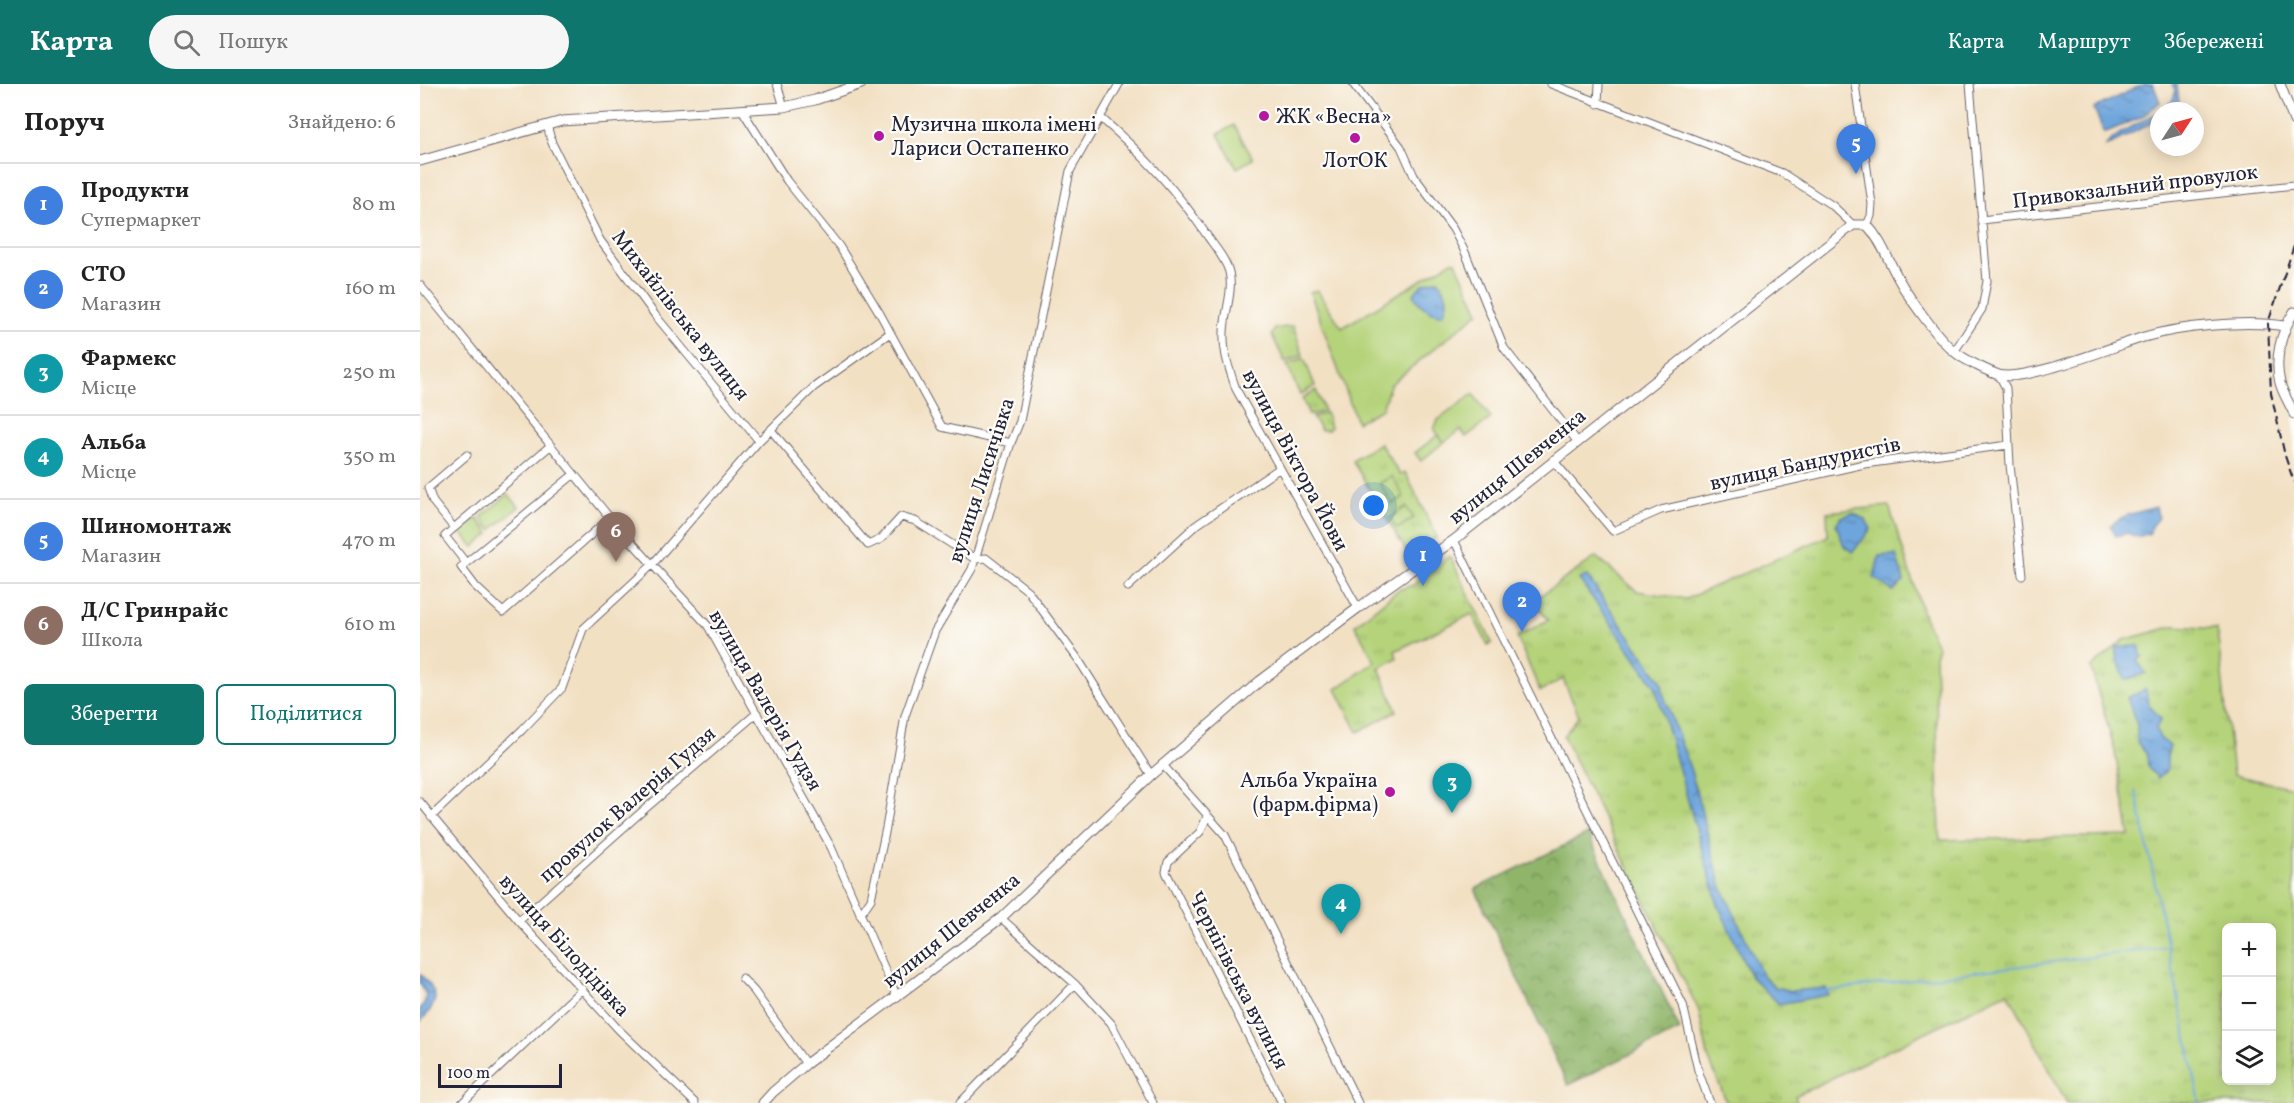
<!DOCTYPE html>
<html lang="uk">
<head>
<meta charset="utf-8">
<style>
	:root { --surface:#fff; --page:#f6f6f6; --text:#222; --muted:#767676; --line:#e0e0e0; --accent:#0f766e }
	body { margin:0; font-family:Vollkorn,serif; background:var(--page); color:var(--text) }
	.controls { position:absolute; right:18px; bottom:18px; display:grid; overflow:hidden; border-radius:9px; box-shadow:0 3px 15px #0003 }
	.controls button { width:54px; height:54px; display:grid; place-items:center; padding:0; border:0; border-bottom:2px solid var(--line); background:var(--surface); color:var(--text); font:30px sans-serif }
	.compass { position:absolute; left:1730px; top:18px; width:54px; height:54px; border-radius:50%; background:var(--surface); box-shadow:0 3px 15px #0003; rotate:54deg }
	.scale { position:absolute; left:18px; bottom:15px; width:124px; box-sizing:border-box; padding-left:6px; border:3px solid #22223b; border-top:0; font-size:16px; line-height:21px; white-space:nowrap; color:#22223b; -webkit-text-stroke:4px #fdfcf7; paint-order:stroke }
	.you { position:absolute; left:954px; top:422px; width:21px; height:21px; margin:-15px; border:4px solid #fff; border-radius:50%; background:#1a73e8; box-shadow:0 0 0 9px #1a73e833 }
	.badge { display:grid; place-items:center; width:39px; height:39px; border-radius:50%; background:var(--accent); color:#fff; font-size:20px; font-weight:700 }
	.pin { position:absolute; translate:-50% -50px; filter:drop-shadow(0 2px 3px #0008) }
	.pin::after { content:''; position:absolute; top:32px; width:21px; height:18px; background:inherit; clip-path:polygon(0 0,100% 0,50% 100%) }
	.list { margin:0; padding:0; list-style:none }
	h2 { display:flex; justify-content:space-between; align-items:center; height:78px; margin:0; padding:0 24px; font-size:26px }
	h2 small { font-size:20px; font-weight:400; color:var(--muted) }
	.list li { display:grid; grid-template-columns:39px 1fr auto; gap:18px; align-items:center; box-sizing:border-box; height:84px; padding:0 24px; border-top:2px solid var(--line) }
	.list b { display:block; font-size:22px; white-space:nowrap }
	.list p { margin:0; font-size:20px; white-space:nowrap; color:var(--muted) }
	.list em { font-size:20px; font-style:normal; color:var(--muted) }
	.actions { display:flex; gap:12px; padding:18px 24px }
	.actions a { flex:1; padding:14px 0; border:2px solid var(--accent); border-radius:9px; text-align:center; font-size:21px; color:var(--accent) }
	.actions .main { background:var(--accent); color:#fff }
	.icon { flex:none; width:33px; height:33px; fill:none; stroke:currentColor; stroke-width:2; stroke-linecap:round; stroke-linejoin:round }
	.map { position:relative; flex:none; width:1874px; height:1019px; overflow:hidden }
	header { display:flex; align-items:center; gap:36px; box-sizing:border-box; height:84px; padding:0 30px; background:var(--accent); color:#fff }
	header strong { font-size:28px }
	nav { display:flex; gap:33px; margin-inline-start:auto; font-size:21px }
	.search { width:420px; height:54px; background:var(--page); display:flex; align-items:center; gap:15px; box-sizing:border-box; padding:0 21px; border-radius:33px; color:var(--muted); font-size:22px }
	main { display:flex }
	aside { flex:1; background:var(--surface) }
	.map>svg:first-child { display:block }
</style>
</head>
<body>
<header>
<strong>Карта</strong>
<div class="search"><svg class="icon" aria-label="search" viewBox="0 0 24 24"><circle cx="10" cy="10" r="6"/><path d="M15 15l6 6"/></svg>Пошук</div>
<nav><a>Карта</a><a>Маршрут</a><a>Збережені</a></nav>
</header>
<main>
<aside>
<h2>Поруч<small>Знайдено: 6</small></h2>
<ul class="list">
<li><span class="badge" style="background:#3f7fe0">1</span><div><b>Продукти</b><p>Супермаркет</p></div><em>80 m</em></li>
<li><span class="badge" style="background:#3f7fe0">2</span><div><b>СТО</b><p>Магазин</p></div><em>160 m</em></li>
<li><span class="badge" style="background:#0f9aa8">3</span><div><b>Фармекс</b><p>Місце</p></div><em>250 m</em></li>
<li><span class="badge" style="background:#0f9aa8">4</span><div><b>Альба</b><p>Місце</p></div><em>350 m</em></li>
<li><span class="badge" style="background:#3f7fe0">5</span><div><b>Шиномонтаж</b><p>Магазин</p></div><em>470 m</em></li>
<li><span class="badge" style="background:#8d6e63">6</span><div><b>Д/С Гринрайс</b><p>Школа</p></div><em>610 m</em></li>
</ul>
<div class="actions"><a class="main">Зберегти</a><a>Поділитися</a></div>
</aside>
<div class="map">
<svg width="1874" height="1019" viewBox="0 0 1874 1019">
	<defs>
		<pattern id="grass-tufts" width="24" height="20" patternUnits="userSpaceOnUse" patternTransform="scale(1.5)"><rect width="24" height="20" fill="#b5d37a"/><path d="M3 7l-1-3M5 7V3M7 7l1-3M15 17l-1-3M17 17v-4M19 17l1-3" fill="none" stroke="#9bb56a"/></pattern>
		<pattern id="forest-crowns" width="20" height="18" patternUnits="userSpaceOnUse" patternTransform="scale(1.5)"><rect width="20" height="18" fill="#90b56a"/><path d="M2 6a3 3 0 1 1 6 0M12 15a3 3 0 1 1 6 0" fill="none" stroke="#759358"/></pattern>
		<pattern id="water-ripples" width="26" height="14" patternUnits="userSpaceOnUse" patternTransform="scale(1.5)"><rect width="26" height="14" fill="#6ea5dc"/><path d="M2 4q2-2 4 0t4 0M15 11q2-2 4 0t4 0" fill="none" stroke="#5a86b4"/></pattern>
	</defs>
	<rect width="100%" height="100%" fill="#fdfcf7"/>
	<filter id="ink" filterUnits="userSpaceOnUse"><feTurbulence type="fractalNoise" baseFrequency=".0167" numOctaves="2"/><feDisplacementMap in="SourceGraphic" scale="12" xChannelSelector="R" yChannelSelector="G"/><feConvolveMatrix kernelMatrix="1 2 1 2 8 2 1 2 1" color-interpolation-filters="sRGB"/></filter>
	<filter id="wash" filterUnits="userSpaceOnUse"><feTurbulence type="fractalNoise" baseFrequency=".008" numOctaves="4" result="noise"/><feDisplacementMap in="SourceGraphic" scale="24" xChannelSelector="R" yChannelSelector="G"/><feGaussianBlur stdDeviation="1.35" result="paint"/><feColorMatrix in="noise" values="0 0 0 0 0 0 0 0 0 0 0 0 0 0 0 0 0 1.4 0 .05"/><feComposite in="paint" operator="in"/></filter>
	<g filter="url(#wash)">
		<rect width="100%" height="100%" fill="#f2e0c3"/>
		<path fill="url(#grass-tufts)" stroke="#6c7a5a" stroke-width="1.5" fill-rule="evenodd" d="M873,242L883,271L865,278L852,251L855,245Z
			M896,306L904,327L889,331L882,314Z
			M906,329L910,344L908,346H901L892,333Z
			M1018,351L1024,358L1001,377L995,369Z
			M960,359L980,391L985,388L1017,453L989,472L932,376Z
			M1469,422L1504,533L1518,564L1515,571L1520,756L1710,752L1694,663L1671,584L1704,556L1754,542L1797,545L1813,691L1874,704V1019H1647L1588,908L1375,1012L1377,1019H1307L1288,973L1279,927L1143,652L1159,632L1143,595L1120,607L1097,553L1128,536L1113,517L1176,473L1217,507L1266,515L1408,452L1407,428ZM1806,844H1852V996H1806Z
			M1030,472L1072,559L1068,561L1052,530L975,567L977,574L959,584L977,627L938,648L916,605L955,578L935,541L978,506L993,501Z"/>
		<path fill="url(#forest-crowns)" stroke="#596c52" stroke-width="1.5" d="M1168,750L1260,946L1148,1001L1055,805Z"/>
		<path fill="#b5d37a" stroke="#6c7a5a" stroke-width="1.5" d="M814,41L833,75L817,84L798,50Z
			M1032,177L1036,178L1059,228L970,301L962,325L937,338L890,208L897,206L922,244Z
			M884,274L895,302L880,311L867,281Z
			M1053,310L1071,334L1046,353L1041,346L1024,358L1014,345L1018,336Z
			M972,392L984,413L972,420L960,399Z
			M88,410L99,423L71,446L61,433Z
			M986,423L994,434L977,445L970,434Z
			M57,434L70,450L54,463L40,448Z"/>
		<path fill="url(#water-ripples)" stroke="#48648c" stroke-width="1.5" d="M1724,0H1733L1740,18L1722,33L1684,49L1674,24Z
			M1752,0H1757L1759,19L1751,27H1741C1750,20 1760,12 1752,0Z
			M1739,28V35L1685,63C1692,50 1725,37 1739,28Z
			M1018,196C1027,207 1030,217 1023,230C1012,230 997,221 994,210C1001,200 1006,197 1018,196Z
			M1735,423L1739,433L1731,442L1730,449L1717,453L1708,449L1696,452L1691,442C1703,429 1719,429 1735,423Z
			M1433,429L1446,436L1451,445L1433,468L1424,462L1416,440L1422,433Z
			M1476,471L1484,497L1473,507L1454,494L1459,472Z
			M1167,492L1242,598L1243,609L1271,687L1301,801L1342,890L1355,903L1371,907L1406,904L1408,911L1359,920L1331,893L1298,821L1235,602L1159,495Z
			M1719,562L1722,573L1717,577L1726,589L1705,596L1698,577L1696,563Z
			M1726,605L1728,620L1741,635L1736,644L1740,654L1750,662L1747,672V686L1738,694L1728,684L1727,671L1717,658V641L1707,614Z
			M0,890C20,910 20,917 0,938V925L5,918L6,911L0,899Z"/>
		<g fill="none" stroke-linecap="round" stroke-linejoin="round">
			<path stroke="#6ea5dc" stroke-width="2" d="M1716,707L1780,1019
				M1407,907L1748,863"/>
		</g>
	</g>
	<g filter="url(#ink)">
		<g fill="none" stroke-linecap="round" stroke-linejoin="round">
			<defs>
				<path id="minor" d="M357,0L364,23
					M933,0L981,63L994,92L1033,145L1045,168L1084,264L1157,357
					M1131,0L1362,89L1413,122L1433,141
					M1435,0L1452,120L1451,132L1447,141
					M1178,20L1179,0
					M322,26L367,97L419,162L459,228L522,343L591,359
					M681,34C722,69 758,108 788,153C796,164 806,176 809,188C813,205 807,221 805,238C801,263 808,282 816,305L938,524
					M127,41L132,59L180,156L235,231L339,357
					M1561,136L1874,101
					M0,201L190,434L288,542L411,763L477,913
					M1534,268L1562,225L1567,197L1550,0
					M1579,291L1586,304L1590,381L1602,491
					M351,346L448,461L461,455L481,433L495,437L555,475L566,474L608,507L658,575L731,691
					M47,371L8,404L13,418L34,444L130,362
					M1133,376L1193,447L1241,426L1444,380L1589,361
					M34,444L25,452L46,479L153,391
					M1034,456L1263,921L1278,986L1290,1019
					M46,479L41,483L56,503L83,528L190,434
					M708,503L775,442L860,384
					M742,680L805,751L938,1019
					M0,718L99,837L199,946L275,1019
					M11,733L102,646L142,604L163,545L231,482L339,357L394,303L470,249
					M787,733L780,748L748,778L746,788L862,1019
					M440,831L451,815L466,744L485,632L515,547L552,485L591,359L600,337L650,87L699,0
					M581,834L655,900
					M99,837L218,731L337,629
					M322,894L334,907L386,980
					M42,1019L162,905
					M540,1019L655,900L691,939L733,1019"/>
				<path id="secondary" d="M1860,0L1874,37
					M0,77L142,37L364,23L395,16L441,0
					M1874,228C1861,248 1854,275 1860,299C1863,310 1870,320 1874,330
					M343,1019L353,1008L386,980L581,834L731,691L840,597L938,524L1034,456L1433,141H1447C1461,156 1467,174 1477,192C1486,210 1519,256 1535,268C1543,275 1569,288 1579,291C1606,298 1694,262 1724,253C1761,242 1826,236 1864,242"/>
			</defs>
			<use href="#minor" stroke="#6b646b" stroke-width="9"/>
			<use href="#secondary" stroke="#6b646b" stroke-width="11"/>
			<use href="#minor" stroke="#fff" stroke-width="7"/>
			<use href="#secondary" stroke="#fff" stroke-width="9"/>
			<path stroke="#22223b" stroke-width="2" stroke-dasharray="9 4.5" stroke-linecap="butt" d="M1874,162L1848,239L1851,309L1865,372L1874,398"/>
		</g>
	</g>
	<g fill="#b5179e" stroke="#fdfcf7" stroke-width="2">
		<circle cx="844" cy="32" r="6"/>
		<circle cx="459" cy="52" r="6"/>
		<circle cx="935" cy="54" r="6"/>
		<circle cx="970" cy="708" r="6"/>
	</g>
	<g text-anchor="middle" stroke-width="4.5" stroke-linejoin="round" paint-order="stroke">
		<g font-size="21" fill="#22223b" stroke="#fdfcf7" text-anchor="start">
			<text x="856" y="39">ЖК «Весна»</text>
			<text x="471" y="47">Музична школа імені<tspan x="471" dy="24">Лариси Остапенко</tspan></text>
			<text x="935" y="83" text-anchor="middle">ЛотОК</text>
			<text x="958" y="703" text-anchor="end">Альба Україна<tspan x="958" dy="24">(фарм.фірма)</tspan></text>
		</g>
		<g font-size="21" fill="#22223b" stroke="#fdfcf7">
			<text transform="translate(1715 102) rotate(-7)" y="7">Привокзальний провулок</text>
			<text transform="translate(261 231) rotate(52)" y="7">Михайлівська вулиця</text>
			<text transform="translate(876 376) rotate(62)" y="7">вулиця Віктора Йови</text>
			<text transform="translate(1385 379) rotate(-12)" y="7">вулиця Бандуристів</text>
			<text transform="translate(1097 382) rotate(-39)" y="7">вулиця Шевченка</text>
			<text transform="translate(561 396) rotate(-72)" y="7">вулиця Лисичівка</text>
			<text transform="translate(346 616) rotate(60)" y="7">вулиця Валерія Гудзя</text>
			<text transform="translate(207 720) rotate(-41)" y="7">провулок Валерія Гудзя</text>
			<text transform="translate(531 846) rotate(-39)" y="7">вулиця Шевченка</text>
			<text transform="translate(145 861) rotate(48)" y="7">вулиця Білодідівка</text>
			<text transform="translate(819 896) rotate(63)" y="7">Чернігівська вулиця</text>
		</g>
	</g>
</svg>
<div class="controls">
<button>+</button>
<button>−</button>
<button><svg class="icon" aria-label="layers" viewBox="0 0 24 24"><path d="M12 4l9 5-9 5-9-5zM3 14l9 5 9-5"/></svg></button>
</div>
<svg class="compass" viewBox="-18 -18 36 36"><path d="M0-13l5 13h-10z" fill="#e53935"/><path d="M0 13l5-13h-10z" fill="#767676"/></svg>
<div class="scale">100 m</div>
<div class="you"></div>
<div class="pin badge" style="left:1003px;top:502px;background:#3f7fe0">1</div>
<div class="pin badge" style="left:1102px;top:548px;background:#3f7fe0">2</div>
<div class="pin badge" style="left:1032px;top:729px;background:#0f9aa8">3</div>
<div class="pin badge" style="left:921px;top:850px;background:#0f9aa8">4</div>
<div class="pin badge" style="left:1436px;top:90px;background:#3f7fe0">5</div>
<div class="pin badge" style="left:196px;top:478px;background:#8d6e63">6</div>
</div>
</main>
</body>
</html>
